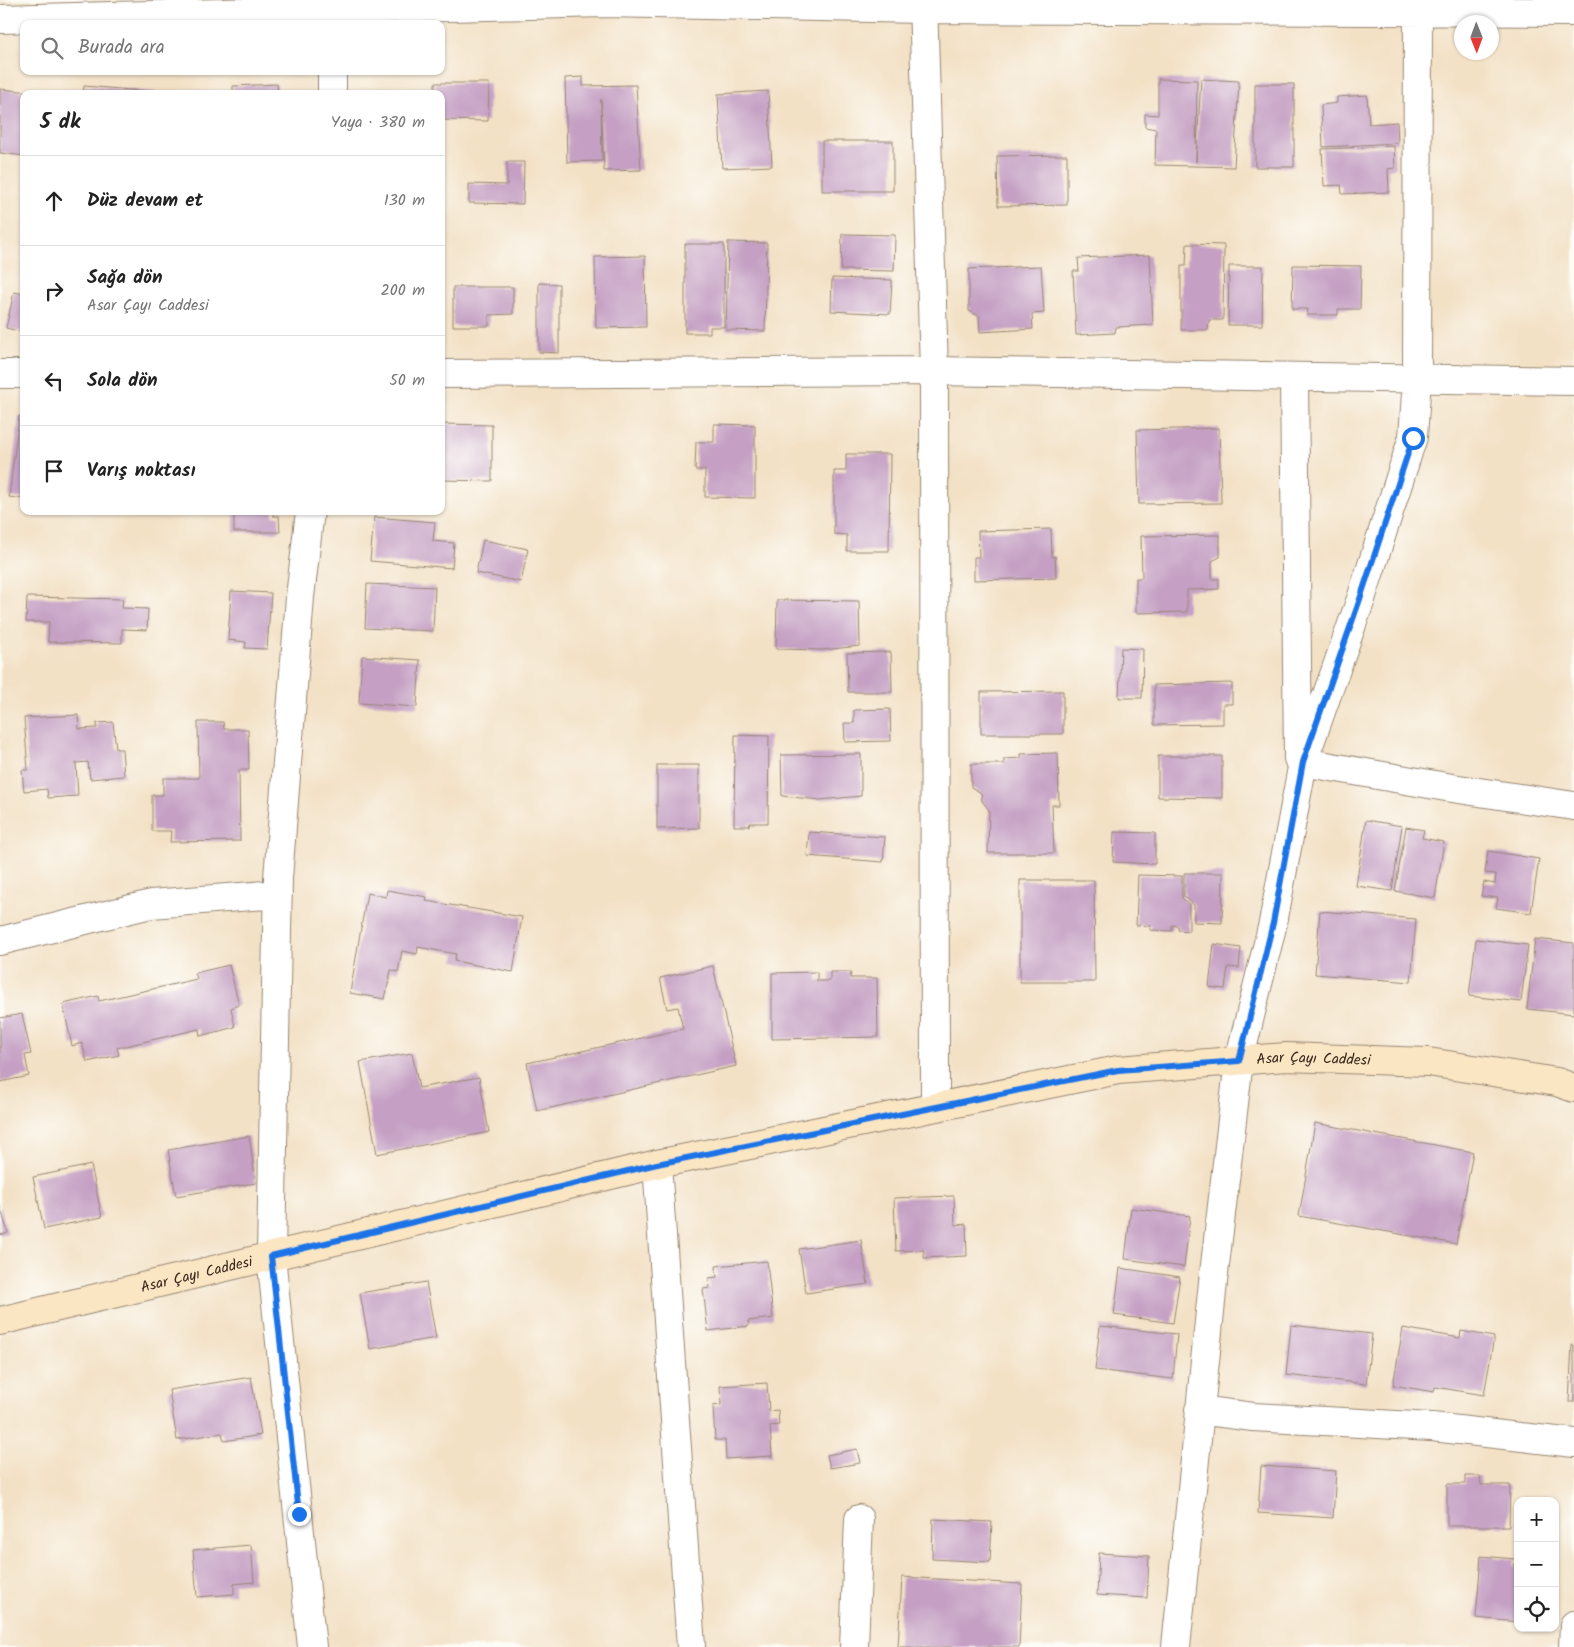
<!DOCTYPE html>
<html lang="tr">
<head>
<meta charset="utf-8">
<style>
	:root { --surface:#fff; --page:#f2f2f2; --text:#222; --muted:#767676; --line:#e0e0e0 }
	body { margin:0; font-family:Kalam,sans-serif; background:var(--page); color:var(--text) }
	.controls { position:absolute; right:15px; bottom:15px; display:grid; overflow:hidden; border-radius:10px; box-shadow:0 1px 4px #0004 }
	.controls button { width:45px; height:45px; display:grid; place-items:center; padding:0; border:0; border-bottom:1px solid var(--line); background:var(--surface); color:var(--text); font:25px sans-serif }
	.compass { position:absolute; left:1454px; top:15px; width:45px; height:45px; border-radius:50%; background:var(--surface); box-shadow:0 1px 4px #0004; rotate:179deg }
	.stop { position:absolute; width:15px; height:15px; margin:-11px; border:4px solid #1a73e8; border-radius:50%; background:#fff }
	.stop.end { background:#1a73e8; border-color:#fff; box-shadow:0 1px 5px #0008 }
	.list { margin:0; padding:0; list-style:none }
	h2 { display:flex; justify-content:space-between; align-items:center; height:65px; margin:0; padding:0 20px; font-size:21px }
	h2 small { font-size:16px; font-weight:400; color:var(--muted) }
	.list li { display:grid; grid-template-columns:32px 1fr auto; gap:15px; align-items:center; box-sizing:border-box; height:90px; padding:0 20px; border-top:1px solid var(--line) }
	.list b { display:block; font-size:19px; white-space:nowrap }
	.list p { margin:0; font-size:16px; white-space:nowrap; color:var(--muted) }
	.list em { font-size:16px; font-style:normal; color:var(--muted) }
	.icon { flex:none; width:28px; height:28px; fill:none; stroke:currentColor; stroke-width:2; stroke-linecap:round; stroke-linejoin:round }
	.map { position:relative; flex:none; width:1574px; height:1647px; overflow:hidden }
	.search { position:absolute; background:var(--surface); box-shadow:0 1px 4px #0004; left:20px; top:20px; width:425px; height:55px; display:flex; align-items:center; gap:12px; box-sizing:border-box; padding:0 18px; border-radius:10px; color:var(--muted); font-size:19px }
	.panel { position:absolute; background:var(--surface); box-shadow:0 1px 4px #0004; left:20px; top:90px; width:425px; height:425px; border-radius:10px }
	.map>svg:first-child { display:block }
</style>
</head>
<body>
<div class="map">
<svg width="1574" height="1647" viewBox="0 0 1574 1647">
	<rect width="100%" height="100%" fill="#fdfcf7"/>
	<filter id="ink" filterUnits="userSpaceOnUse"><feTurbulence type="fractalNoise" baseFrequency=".02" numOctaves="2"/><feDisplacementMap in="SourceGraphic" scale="10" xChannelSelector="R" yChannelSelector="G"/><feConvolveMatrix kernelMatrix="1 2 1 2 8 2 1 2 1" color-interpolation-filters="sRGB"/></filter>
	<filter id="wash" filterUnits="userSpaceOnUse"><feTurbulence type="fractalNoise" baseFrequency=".0096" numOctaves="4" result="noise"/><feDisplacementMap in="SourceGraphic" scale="20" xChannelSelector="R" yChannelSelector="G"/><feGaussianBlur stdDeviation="1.12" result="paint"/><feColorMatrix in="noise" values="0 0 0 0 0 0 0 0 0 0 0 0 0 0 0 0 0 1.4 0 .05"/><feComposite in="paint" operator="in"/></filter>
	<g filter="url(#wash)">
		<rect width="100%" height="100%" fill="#f3e1c6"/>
		<g id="blocks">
			<path fill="#c5a0c4" d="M583,77V86L636,85L641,170L604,171L601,99L602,161L567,162L565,78Z
				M1158,79L1197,80L1196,162L1201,79L1239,81L1234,167L1155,165L1156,129L1145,127V114L1158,115Z
				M435,83H489L488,121L441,120V94H435Z
				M277,84L278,94H233V86Z
				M1255,84H1294V167H1255Z
				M84,86L156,92V94H83Z
				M0,89L31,92L24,94V156L0,153Z
				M768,91L772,166L722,168L718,94Z
				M1367,95L1369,124L1397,122L1398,143L1323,147L1321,105L1337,103V97Z
				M822,141H893V191H822Z
				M1394,146L1395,168L1388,169L1389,192L1342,194L1341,185L1324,186L1322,149Z
				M1067,155V205L998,206L997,156Z
				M507,162H524L523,204L469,203V184L507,185Z
				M842,234L895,235L894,271L841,270Z
				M728,242L767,243L765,331L726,330Z
				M685,244H724V327H710V333H685Z
				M1187,244L1224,245L1223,320H1209L1208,330H1181V266H1186Z
				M1150,255L1153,325L1116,327L1115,333L1076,335L1073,271H1079L1078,258Z
				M645,256L646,327L596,328L595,257Z
				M1293,265L1361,266L1360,309H1338V315H1307L1308,309H1292Z
				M1041,266L1044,313L1032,314L1033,329L980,332L979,316L969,311V269Z
				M1229,266H1263L1262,325H1228Z
				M832,278L892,280L890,314L831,311Z
				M539,283L559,284V353L539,352Z
				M453,287H513V314L489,315V326H453Z
				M14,292L24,294L23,332L6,328Z
				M19,416L24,417V499L9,497Z
				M441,424L492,425V481L441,480Z
				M714,424L755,425V498L705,497V470H695L696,442H714Z
				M1219,428L1221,503L1139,504L1137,430Z
				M846,454H890L889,551H847V535L834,534V471H846Z
				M234,511H273V516H279L280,532H234Z
				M374,517L435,522L433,541L454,543L452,568L370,561Z
				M1051,529L1052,557L1055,556L1056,578L974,580V557H979L978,531Z
				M1220,535V557L1212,561V579H1219V589L1187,590V612L1136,613V578H1142L1141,536Z
				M483,540L528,549L521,582L476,573Z
				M367,584L435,587L433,631L365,628Z
				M231,591L271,593L267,649L245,648L246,642L228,640Z
				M27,597L123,599L122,608L148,609L147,630L122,629V643L48,642L49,622H26Z
				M777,600L859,601L860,646L823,650L776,649Z
				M1121,648L1143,649L1142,698H1119Z
				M891,652L892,692H848L847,653Z
				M362,656L420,660L417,707L359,703Z
				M1232,683V704H1223V724L1154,725V685Z
				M1063,691V734H981V692Z
				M890,709L891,741L845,742L844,723H854V710Z
				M78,715L79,729L97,728V723L113,722L116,749H122L124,776L90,779L88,762L76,763L78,796L48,798L47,789L24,791L22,770H28L24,718Z
				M198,722H223L224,729H248L249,770H239L240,841L170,842L171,831H152V795H163V778H199Z
				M735,735L769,736L768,823H750L749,826H734Z
				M1058,753L1059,805H1052L1054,853H988L989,810L982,801L981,793L971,787V764H1004V759L1021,758V754Z
				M861,754V796L820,800L782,796L781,755Z
				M1158,756H1222V798L1158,797Z
				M657,765H699V828L657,829Z
				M1366,820L1402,826L1392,891L1356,886Z
				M1406,827L1424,830L1422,838L1444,842L1435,898L1395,891Z
				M809,832L885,837L883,862L807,856Z
				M1114,832L1155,833V864L1113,862Z
				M1488,851L1539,859L1531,913L1496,908L1498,898L1481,896L1484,882L1495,884L1496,874L1485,873Z
				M1184,873H1223L1222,923L1194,922V905L1184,896Z
				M1138,875L1182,876V898L1189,904V931L1178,930V926L1172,925V931L1150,930L1151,926L1136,925Z
				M1020,880H1094L1095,982H1020Z
				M387,890L427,897L426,901L522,917L513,972L454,961L456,954L418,947L417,954L402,951L398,972L391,970L385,999L350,993L367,893L386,897Z
				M1320,911L1416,919L1411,982L1315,974Z
				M1476,939L1528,945L1521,1002L1469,996Z
				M1535,939L1574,943V1014L1527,1009Z
				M1214,944L1241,948L1239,968L1228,967L1225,989L1209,987Z
				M229,965L239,1005L231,1008L235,1027L200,1036L199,1029L117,1048L119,1055L87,1062L82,1043L72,1046L63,1004L98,996L99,1001L197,979L195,973Z
				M713,966L736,1066L537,1111L527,1063L683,1029L678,1007L667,1009L660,978Z
				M817,972V981H830V972H851L850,978H877L878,1037L772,1039V973Z
				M22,1014L31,1054L25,1055L29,1076L0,1082V1018Z
				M412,1053L419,1088L479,1077L489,1132L377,1154L360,1062Z
				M1315,1123L1473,1152L1456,1244L1299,1216Z
				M249,1136L256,1183L176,1196L168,1150Z
				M91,1165L102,1217L44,1229L33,1177Z
				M954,1196L955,1225L966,1224L967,1256L924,1258V1250L896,1251L894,1198Z
				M0,1206L8,1233L0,1235Z
				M1131,1208L1190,1216L1184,1267L1125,1259Z
				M861,1240L868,1284L806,1293L799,1249Z
				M767,1261L773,1318L748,1321L749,1326L708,1331L703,1289L710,1288L709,1278L717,1277L716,1266Z
				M1120,1268L1180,1277L1173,1323L1114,1315Z
				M426,1282L436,1338L370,1349L360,1293Z
				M1291,1325L1372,1334L1366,1384L1286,1375Z
				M1100,1326L1177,1334L1173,1379L1095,1370Z
				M1403,1328L1460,1338L1461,1331L1494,1337L1484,1395L1435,1387L1434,1392L1393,1385Z
				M1572,1345H1574V1402H1569Z
				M251,1377L261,1435L224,1441L222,1433L177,1440L169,1390Z
				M767,1383L769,1411L778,1410L779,1425L770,1426L772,1456L726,1459L725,1440H715L713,1406L721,1405L720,1386Z
				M857,1449L860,1463L830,1468L827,1455Z
				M1261,1466L1336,1471L1333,1518L1258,1513Z
				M1465,1476H1480L1481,1485H1510L1509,1526H1447V1484H1465Z
				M933,1519L992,1522L990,1562L932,1559Z
				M251,1545L254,1582L234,1584V1594L197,1597L193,1550Z
				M1099,1553L1149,1556L1147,1598L1097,1595Z
				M1481,1556L1515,1559L1514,1567L1518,1568V1622L1476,1618Z
				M902,1577L1022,1584L1019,1647H898Z"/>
		</g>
	</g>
	<g filter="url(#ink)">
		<use href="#blocks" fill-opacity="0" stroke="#978672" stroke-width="1"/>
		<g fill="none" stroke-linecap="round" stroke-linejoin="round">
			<defs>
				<path id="street" d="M923,0L934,371L935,1107
					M0,19L603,3L923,9L1574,12
					M332,71V94
					M0,374H24
					M441,374L934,371L1574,381
					M1294,377L1298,758
					M310,511L300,597L278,878L271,1256L312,1647
					M1303,762L1452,788L1574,806
					M0,941L151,904L278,894
					M657,1164L691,1647
					M1199,1410L1253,1417L1432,1427L1574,1443
					M854,1647L859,1519
					M1176,1647L1213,1282L1239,1061L1273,923L1303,762L1361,599L1413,437L1417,378L1418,0
					M1573,1647L1574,1625"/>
				<g id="secondary">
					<path id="s1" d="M0,1321L657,1164L1118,1070L1286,1057L1428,1062L1557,1082L1574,1088"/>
				</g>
			</defs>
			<use href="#street" stroke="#978672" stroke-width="30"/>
			<use href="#secondary" stroke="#978672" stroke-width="30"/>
			<use href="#street" stroke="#fff" stroke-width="28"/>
			<use href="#secondary" stroke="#fbe6c4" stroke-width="28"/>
		</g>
	</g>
	<g fill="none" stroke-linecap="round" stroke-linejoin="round" filter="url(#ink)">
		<path stroke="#1a73e8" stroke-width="6" d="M299,1514L271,1256L657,1164L1118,1070L1239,1061L1273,923L1303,762L1360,599L1413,438"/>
	</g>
	<g text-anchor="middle" stroke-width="4.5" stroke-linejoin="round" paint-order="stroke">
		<g font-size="15" fill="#3b2a1e" stroke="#fdfcf7">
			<text dy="5" stroke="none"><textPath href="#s1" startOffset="1342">Asar Çayı Caddesi</textPath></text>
			<text dy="5" stroke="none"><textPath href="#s1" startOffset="202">Asar Çayı Caddesi</textPath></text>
		</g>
	</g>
</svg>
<div class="controls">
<button>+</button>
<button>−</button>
<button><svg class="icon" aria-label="locate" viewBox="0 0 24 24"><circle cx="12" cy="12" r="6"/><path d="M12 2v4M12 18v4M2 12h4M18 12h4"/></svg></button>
</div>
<svg class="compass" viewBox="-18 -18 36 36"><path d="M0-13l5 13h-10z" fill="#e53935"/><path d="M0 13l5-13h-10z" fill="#767676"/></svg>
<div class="stop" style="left:1413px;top:438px"></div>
<div class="stop end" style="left:299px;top:1514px"></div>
<div class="search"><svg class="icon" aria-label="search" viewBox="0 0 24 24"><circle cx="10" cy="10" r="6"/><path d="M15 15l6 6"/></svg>Burada ara</div>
<section class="panel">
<h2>5 dk<small>Yaya · 380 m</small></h2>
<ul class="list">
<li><svg class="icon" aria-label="ahead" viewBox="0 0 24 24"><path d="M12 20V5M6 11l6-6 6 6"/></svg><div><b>Düz devam et</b></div><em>130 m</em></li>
<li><svg class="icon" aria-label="right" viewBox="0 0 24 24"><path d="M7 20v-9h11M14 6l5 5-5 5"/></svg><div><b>Sağa dön</b><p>Asar Çayı Caddesi</p></div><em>200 m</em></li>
<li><svg class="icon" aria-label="left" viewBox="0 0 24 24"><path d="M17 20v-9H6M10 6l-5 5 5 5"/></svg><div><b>Sola dön</b></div><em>50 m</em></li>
<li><svg class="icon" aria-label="arrive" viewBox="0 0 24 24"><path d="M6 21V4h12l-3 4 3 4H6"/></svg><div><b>Varış noktası</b></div></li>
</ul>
</section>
</div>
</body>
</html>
